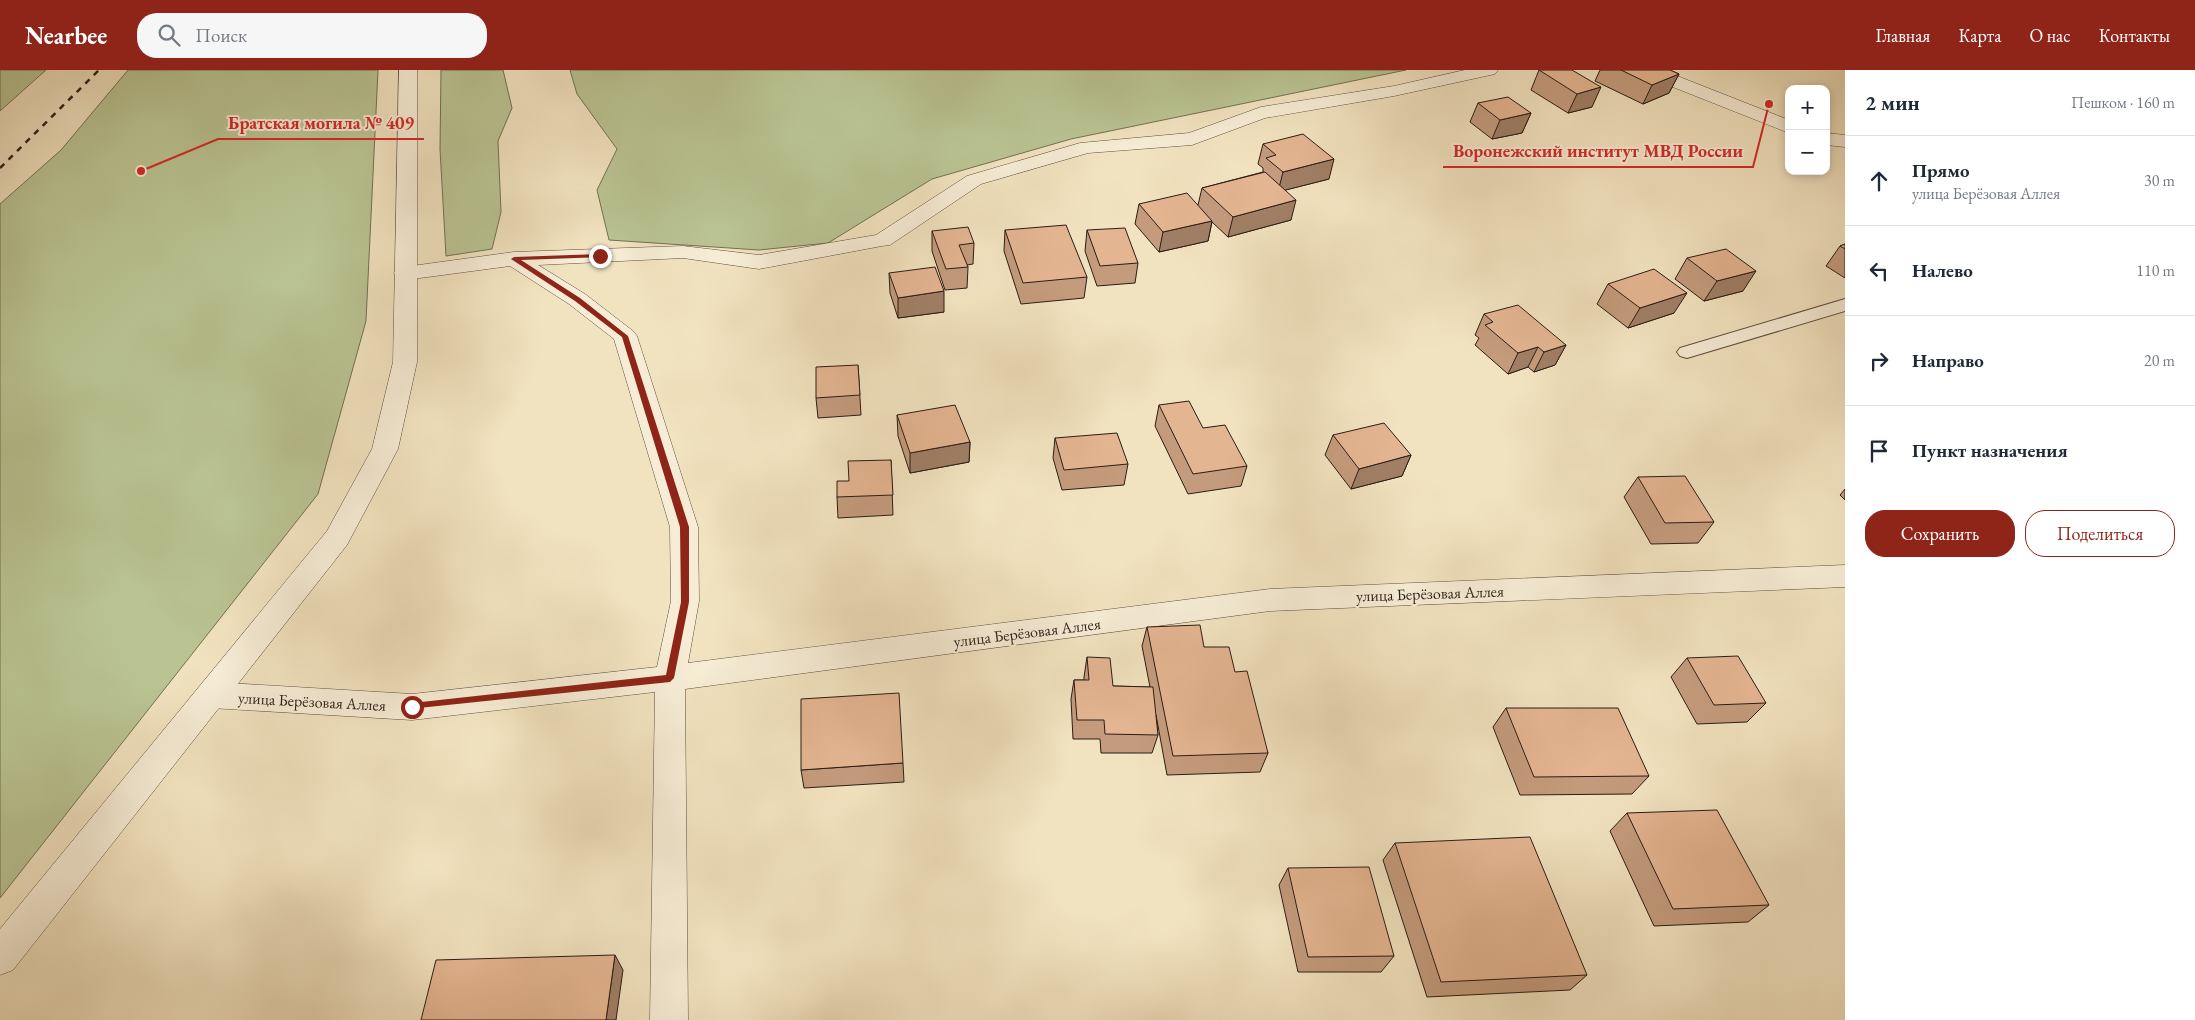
<!DOCTYPE html>
<html lang="ru">
<head>
<meta charset="utf-8">
<style>
	:root { --surface:#fff; --page:#f6f6f7; --text:#1f2937; --muted:#747a83; --line:#e0e1e3; --accent:#8f2418 }
	body { margin:0; font-family:"EB Garamond",serif; background:var(--page); color:var(--text) }
	.controls { position:absolute; right:15px; top:15px; display:grid; overflow:hidden; border-radius:10px; box-shadow:0 2px 8px #0003 }
	.controls button { width:45px; height:45px; display:grid; place-items:center; padding:0; border:0; border-bottom:1px solid var(--line); background:var(--surface); color:var(--text); font:25px sans-serif }
	.stop { position:absolute; width:15px; height:15px; margin:-11px; border:4px solid #8f2418; border-radius:50%; background:#fff }
	.stop.end { background:#8f2418; border-color:#fff; box-shadow:0 1px 5px #0008 }
	.list { margin:0; padding:0; list-style:none }
	h2 { display:flex; justify-content:space-between; align-items:center; height:65px; margin:0; padding:0 20px; font-size:21px }
	h2 small { font-size:16px; font-weight:400; color:var(--muted) }
	.list li { display:grid; grid-template-columns:32px 1fr auto; gap:15px; align-items:center; box-sizing:border-box; height:90px; padding:0 20px; border-top:1px solid var(--line) }
	.list b { display:block; font-size:19px; white-space:nowrap }
	.list p { margin:0; font-size:16px; white-space:nowrap; color:var(--muted) }
	.list em { font-size:16px; font-style:normal; color:var(--muted) }
	.actions { display:flex; gap:10px; padding:15px 20px }
	.actions a { flex:1; padding:11px 0; border:1px solid var(--accent); border-radius:20px; text-align:center; font-size:18px; color:var(--accent) }
	.actions .main { background:var(--accent); color:#fff }
	.icon { flex:none; width:28px; height:28px; fill:none; stroke:currentColor; stroke-width:2; stroke-linecap:round; stroke-linejoin:round }
	.map { position:relative; flex:none; width:1845px; height:950px; overflow:hidden }
	header { display:flex; align-items:center; gap:30px; box-sizing:border-box; height:70px; padding:0 25px; background:var(--accent); color:#fff }
	header strong { font-size:24px }
	nav { display:flex; gap:28px; margin-inline-start:auto; font-size:18px }
	.search { width:350px; height:45px; background:var(--page); display:flex; align-items:center; gap:12px; box-sizing:border-box; padding:0 18px; border-radius:20px; color:var(--muted); font-size:19px }
	main { display:flex }
	aside { flex:1; background:var(--surface) }
	.map>svg:first-child { display:block }
</style>
</head>
<body>
<header>
<strong>Nearbee</strong>
<div class="search"><svg class="icon" aria-label="search" viewBox="0 0 24 24"><circle cx="10" cy="10" r="6"/><path d="M15 15l6 6"/></svg>Поиск</div>
<nav><a>Главная</a><a>Карта</a><a>О нас</a><a>Контакты</a></nav>
</header>
<main>
<div class="map">
<svg width="1845" height="950" viewBox="0 0 1845 950">
	<rect width="100%" height="100%" fill="#f2e3c0"/>
	<filter id="stains"><feTurbulence type="fractalNoise" baseFrequency=".004" numOctaves="4"/><feColorMatrix values="0 0 0 0 .2 0 0 0 0 .09 0 0 0 0 .02 0 0 0 .5 -.17"/></filter>
	<radialGradient id="worn" r=".72"><stop offset=".6" stop-color="#630" stop-opacity="0"/><stop offset="1" stop-color="#630" stop-opacity=".3"/></radialGradient>
	<path fill="#bac493" stroke="#727054" d="M0,0H46L0,41Z
		M128,0H378L366,251L318,424L0,828V134L61,80Z
		M441,0H503L512,38L498,71L501,142L492,179L446,186L440,79Z
		M570,0H1406L1071,69L932,109L828,173L759,180L609,170L597,120L617,79L577,24Z"/>
	<g fill="none" stroke-linecap="round" stroke-linejoin="round">
		<defs>
			<path id="service" d="M1845,229V241L1687,288L1680,286L1677,282L1680,278Z"/>
			<path id="minor" d="M1465,0H1498L1495,4L1394,26L1265,48L1192,75L1088,83L981,114L890,175L882,176L759,199L683,188L538,195L585,224L633,261L637,266L698,457L699,531L688,593L1270,519L1845,495V517L1270,541L685,619L688,950H650L655,622L412,650L211,638L200,634L196,625L200,616L211,612L412,624L657,597L671,531L670,457L614,269L569,234L510,196L405,210L397,208L394,203L397,198L514,182L683,176L759,185L876,165L967,106L1080,73L1189,63L1261,37L1394,16Z
				M1637,0H1662L1789,50V63L1640,4Z
				M1826,63L1845,65V77L1826,75Z"/>
			<path id="tertiary" d="M399,0H417V292L398,379L347,475L13,900L0,905V859L327,461L372,379L393,292Z"/>
		</defs>
		<use href="#service" stroke="#5d4e40" stroke-width="2"/>
		<use href="#minor" stroke="#5d4e40" stroke-width="1"/>
		<use href="#tertiary" stroke="#5d4e40" stroke-width="1"/>
		<use href="#service" fill="#f7edd6" fill-rule="evenodd"/>
		<use href="#minor" fill="#f7edd6" fill-rule="evenodd"/>
		<use href="#tertiary" fill="#f7edd6" fill-rule="evenodd"/>
		<path stroke="#2b1c16" stroke-width="2.5" stroke-dasharray="6 6" stroke-linecap="butt" d="M0,98L99,0"/>
	</g>
	<path fill="#c49c7d" stroke="#2b1c16" d="M1539,0H1572L1592,37L1568,43L1531,20Z
		M1600,0H1670L1679,4L1669,23L1643,34L1595,11Z
		M1478,33L1531,43L1522,63L1492,69L1470,52Z
		M1263,74L1329,109L1285,120L1291,150L1228,167L1212,152L1208,171L1159,182L1135,154L1139,134L1198,135L1202,118L1263,102V98L1258,94Z
		M1005,160L1087,207L1084,228L1021,234L1004,181Z
		M1087,160L1138,193L1135,213L1097,216L1085,181Z
		M932,161L974,173L973,194L967,195L968,197L967,218L945,220L932,181Z
		M1845,174V208L1826,196L1840,176Z
		M1687,188L1743,221L1704,231L1675,209Z
		M889,203L944,242L898,248L890,223Z
		M1608,214L1674,243L1628,258L1597,234Z
		M1484,244L1566,275L1555,295L1534,302L1528,297L1508,304L1475,275L1479,268L1475,265Z
		M858,295L861,345L818,348L816,328Z
		M1159,335L1203,358L1247,396L1241,416L1188,424L1155,356Z
		M897,345L970,372L969,392L910,403L898,366Z
		M1333,365L1411,385L1402,406L1351,419L1325,385Z
		M1055,368L1128,394L1124,415L1062,420L1053,388Z
		M891,390L893,445L838,448L837,427L849,411Z
		M1638,407L1714,452L1698,473L1651,474L1624,427Z
		M1845,419V430L1840,425Z
		M1147,557L1204,577L1235,602L1268,683L1260,702L1167,705L1156,645L1158,665L1152,683H1101L1100,669H1073L1071,629L1074,610H1084V607L1087,587L1113,616L1150,617L1142,576Z
		M1687,588L1766,633L1747,652L1697,654L1671,607Z
		M1506,638L1649,706L1632,724L1520,725L1493,657Z
		M903,693L904,712L804,718L801,700Z
		M1627,743L1769,835L1748,852L1654,856L1610,761Z
		M1395,773L1587,905L1570,920L1427,927L1383,790Z
		M1288,798L1394,886L1381,902H1298L1279,815Z"/>
	<path fill="#a07f66" stroke="#2b1c16" d="M1679,4L1669,23L1643,34L1652,15Z
		M1601,17L1592,37L1568,43L1577,24Z
		M1531,43L1522,63L1492,69L1500,50Z
		M1334,89L1329,109L1278,122L1283,102Z
		M1296,130L1291,150L1228,167L1233,147Z
		M1212,151L1208,171L1159,182L1163,162Z
		M1756,201L1743,221L1704,231L1717,211Z
		M944,221V242L898,248V228Z
		M1687,223L1674,243L1628,258L1640,238Z
		M1566,275L1555,295L1534,302L1544,282Z
		M1538,277L1528,297L1508,304L1518,283Z
		M970,372L969,392L910,403V383Z
		M1411,385L1402,406L1351,419L1359,399Z
		M615,885L623,900L616,950H606Z"/>
	<path fill="#e4b591" stroke="#2b1c16" d="M1539,0H1572L1601,17L1577,24Z
		M1621,0H1670L1679,4L1652,15Z
		M1508,27L1531,43L1500,50L1478,33Z
		M1303,64L1334,89L1283,102L1266,88L1276,85L1263,74Z
		M1265,102L1296,130L1233,147L1202,118Z
		M1187,123L1212,151L1163,162L1139,134Z
		M1066,155L1087,207L1023,213L1005,160Z
		M968,157L974,173L959,175L968,197L946,199L932,161Z
		M1125,158L1138,193L1100,196L1087,160Z
		M1845,174V179L1840,176Z
		M1726,179L1756,201L1717,211L1687,188Z
		M935,197L944,221L898,228L889,203Z
		M1654,199L1687,223L1640,238L1608,214Z
		M1518,235L1566,275L1544,282L1538,277L1518,283L1485,255L1493,252L1484,244Z
		M858,295L860,325L816,328V297Z
		M1189,331L1203,358L1225,355L1247,396L1193,404L1159,335Z
		M955,335L970,372L910,383L897,345Z
		M1384,353L1411,385L1359,399L1333,365Z
		M1117,363L1128,394L1064,400L1055,368Z
		M891,390L893,425L837,427V411H849L848,391Z
		M1685,406L1714,452L1665,453L1638,407Z
		M1200,555L1204,577H1229L1235,602L1247,601L1268,683L1173,686L1147,557Z
		M1738,586L1766,633L1714,635L1687,588Z
		M1087,587L1110,588L1113,616L1153,617L1158,665L1105,664L1104,650H1077L1074,610H1089Z
		M899,623L903,693L801,700V629Z
		M1506,638H1618L1649,706L1534,707Z
		M1717,740L1769,835L1673,839L1627,743Z
		M1530,767L1587,905L1441,912L1395,773Z
		M1369,797L1394,886L1308,887L1288,798Z
		M615,885L606,950H421L436,890Z"/>
	<path fill="#8f2418" d="M600,184L603,186V187L521,190L580,228L628,266L689,457V532L674,608L670,612L409,639V634L412,633L666,605L681,532L680,457L622,267L575,231L511,189L514,187Z"/>
	<g text-anchor="middle" stroke-width="4" stroke-linejoin="round" paint-order="stroke">
		<g font-size="16" fill="#2b1c16" stroke="#f7edd6">
			<text transform="translate(1430 523) rotate(-2)" y="6">улица Берёзовая Аллея</text>
			<text transform="translate(1027 562) rotate(-7)" y="6">улица Берёзовая Аллея</text>
			<text transform="translate(312 631) rotate(3)" y="6">улица Берёзовая Аллея</text>
		</g>
	</g>
	<path fill="none" stroke="#d62828" stroke-width="2" d="M141 101L218 69H424M1769 34L1753 97H1443"/>
	<g fill="#d62828" stroke="#f7edd6" stroke-width="2">
		<circle cx="141" cy="101" r="5"/>
		<circle cx="1769" cy="34" r="5"/>
	</g>
	<g font-size="18" text-anchor="middle" font-weight="bold" fill="#d62828" stroke="#f7edd6" stroke-width="4" stroke-linejoin="round" paint-order="stroke">
		<text x="321" y="59">Братская могила № 409</text>
		<text x="1598" y="87">Воронежский институт МВД России</text>
	</g>
	<rect width="100%" height="100%" filter="url(#stains)"/>
	<rect width="100%" height="100%" fill="url(#worn)"/>
</svg>
<div class="controls">
<button>+</button>
<button>−</button>
</div>
<div class="stop" style="left:412px;top:637px"></div>
<div class="stop end" style="left:600px;top:186px"></div>
</div>
<aside>
<h2>2 мин<small>Пешком · 160 m</small></h2>
<ul class="list">
<li><svg class="icon" aria-label="ahead" viewBox="0 0 24 24"><path d="M12 20V5M6 11l6-6 6 6"/></svg><div><b>Прямо</b><p>улица Берёзовая Аллея</p></div><em>30 m</em></li>
<li><svg class="icon" aria-label="left" viewBox="0 0 24 24"><path d="M17 20v-9H6M10 6l-5 5 5 5"/></svg><div><b>Налево</b></div><em>110 m</em></li>
<li><svg class="icon" aria-label="right" viewBox="0 0 24 24"><path d="M7 20v-9h11M14 6l5 5-5 5"/></svg><div><b>Направо</b></div><em>20 m</em></li>
<li><svg class="icon" aria-label="arrive" viewBox="0 0 24 24"><path d="M6 21V4h12l-3 4 3 4H6"/></svg><div><b>Пункт назначения</b></div></li>
</ul>
<div class="actions"><a class="main">Сохранить</a><a>Поделиться</a></div>
</aside>
</main>
</body>
</html>
